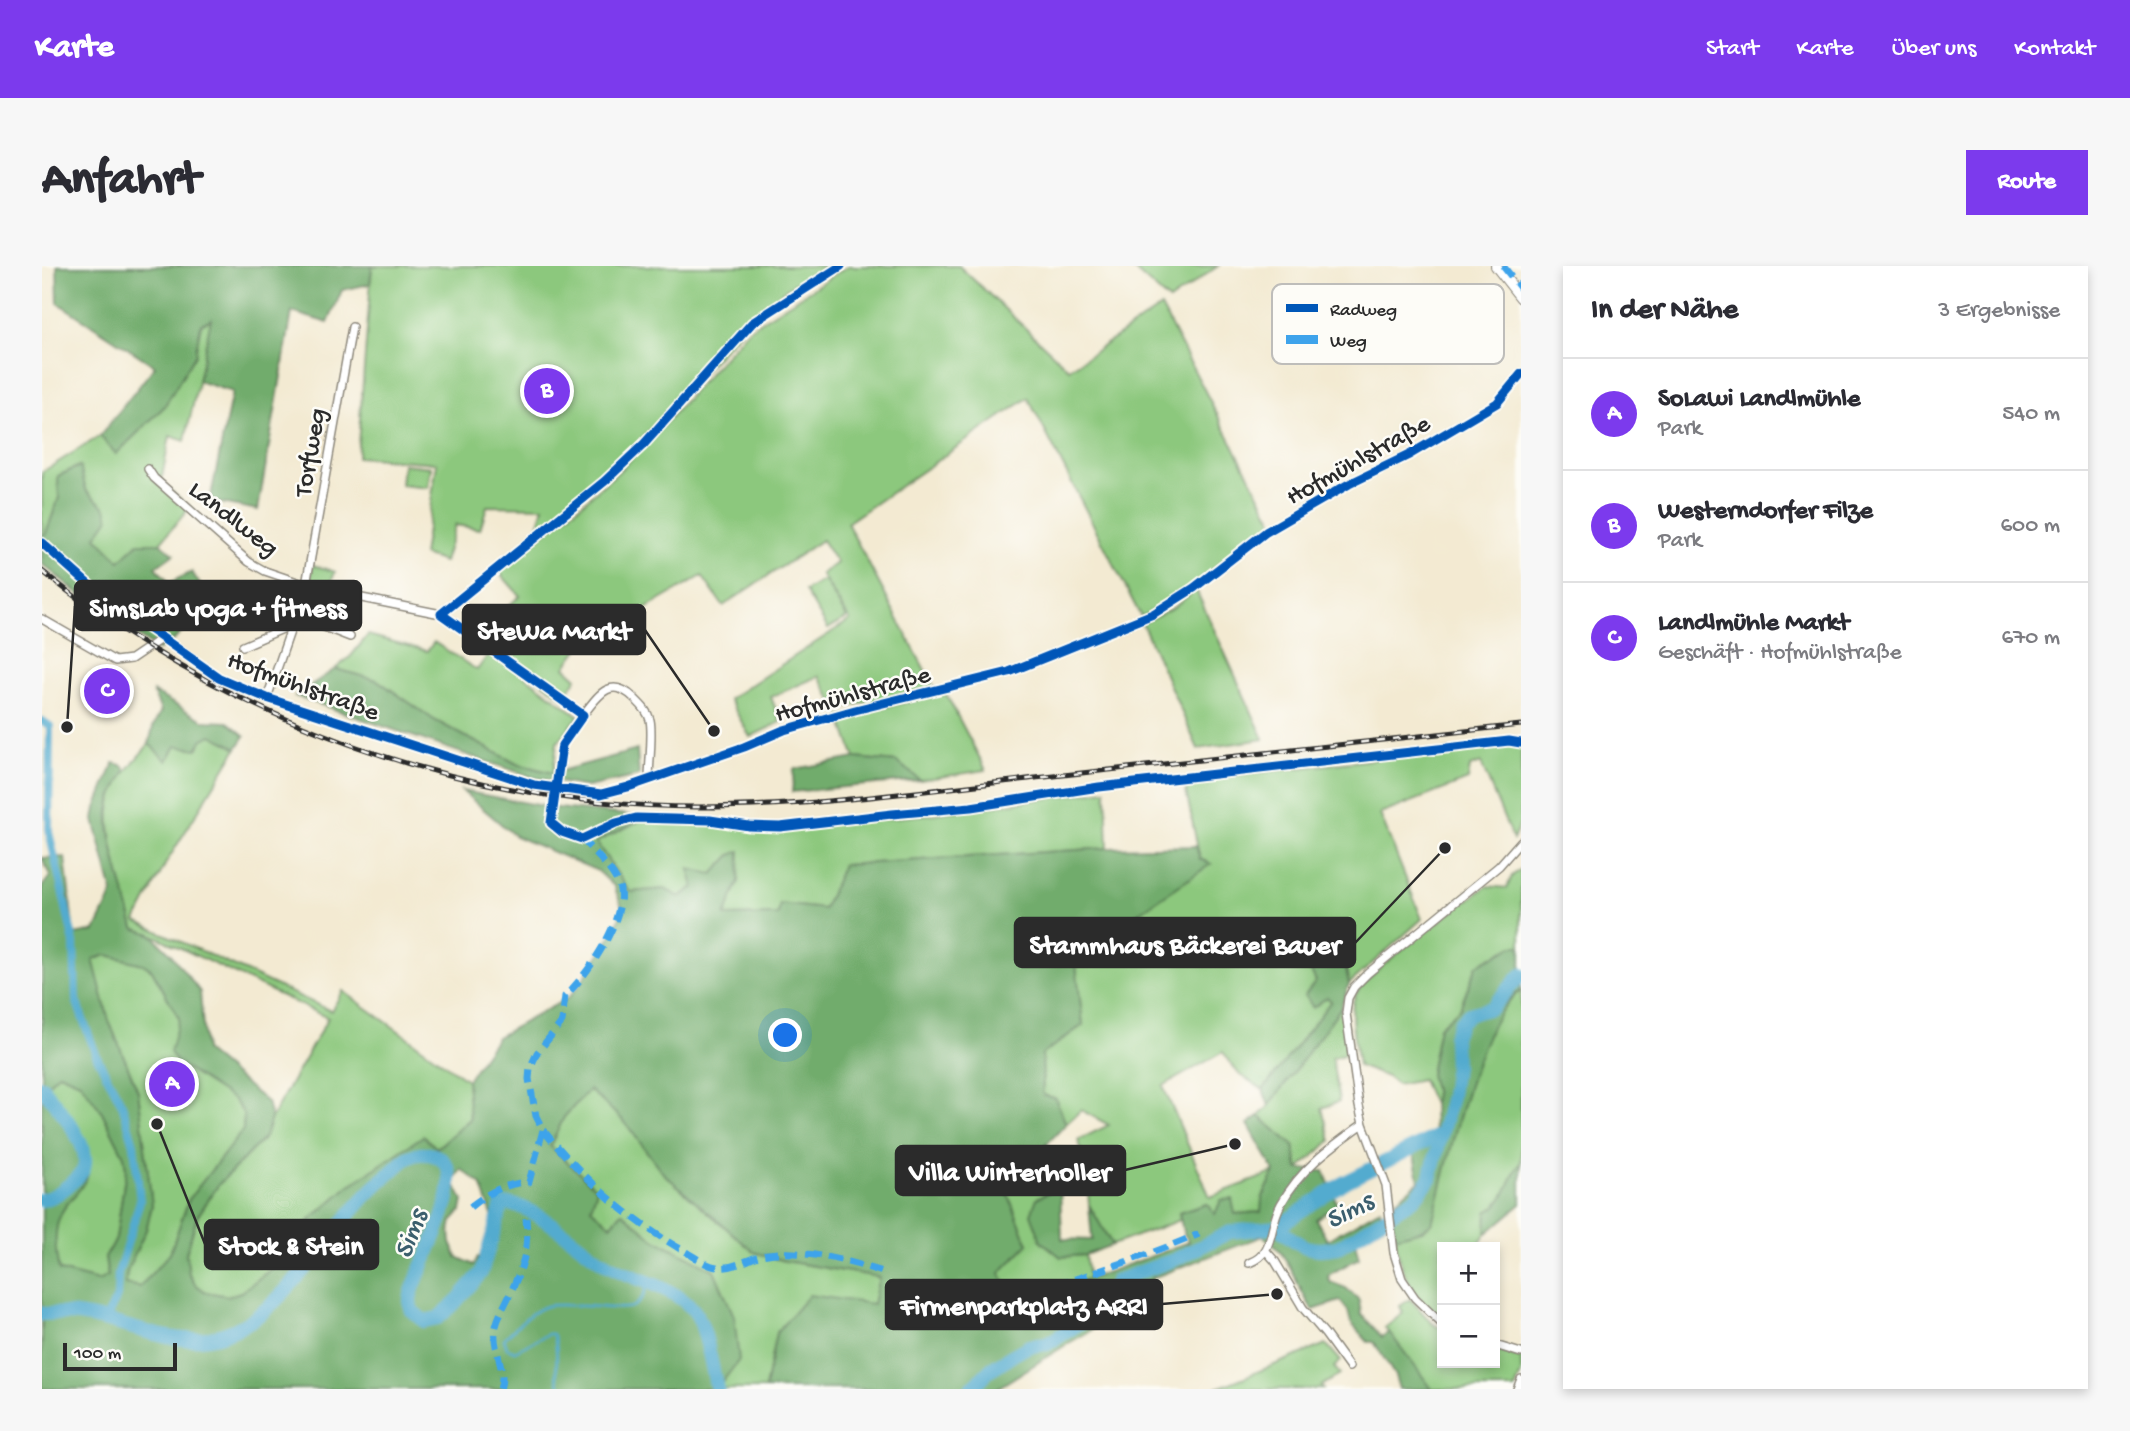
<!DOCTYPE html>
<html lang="de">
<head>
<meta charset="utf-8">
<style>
	:root { --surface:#fff; --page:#f7f7f7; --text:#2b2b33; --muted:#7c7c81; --line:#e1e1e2; --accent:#7c3aed }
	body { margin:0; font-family:"Gochi Hand",sans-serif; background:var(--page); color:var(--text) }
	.controls { position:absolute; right:21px; bottom:21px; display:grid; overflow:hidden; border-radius:0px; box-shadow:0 4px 10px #0003 }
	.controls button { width:63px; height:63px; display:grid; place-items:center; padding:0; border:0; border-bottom:2px solid var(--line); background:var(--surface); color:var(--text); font:35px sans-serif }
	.scale { position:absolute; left:21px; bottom:18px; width:114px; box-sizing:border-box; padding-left:7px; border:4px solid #2b2b2b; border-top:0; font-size:19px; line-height:24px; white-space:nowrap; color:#2b2b2b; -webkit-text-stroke:5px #fdfcf7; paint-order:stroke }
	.you { position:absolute; left:744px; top:770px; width:24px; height:24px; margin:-18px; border:5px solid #fff; border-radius:50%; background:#1a73e8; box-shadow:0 0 0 10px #1a73e833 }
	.badge { display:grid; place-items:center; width:46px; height:46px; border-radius:50%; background:var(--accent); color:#fff; font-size:23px; font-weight:700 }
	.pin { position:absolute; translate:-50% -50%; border:4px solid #fff; box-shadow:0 2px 7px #0006 }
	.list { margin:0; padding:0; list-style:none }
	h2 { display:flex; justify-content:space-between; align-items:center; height:91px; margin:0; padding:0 28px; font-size:30px }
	h2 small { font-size:23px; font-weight:400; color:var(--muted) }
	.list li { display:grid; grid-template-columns:46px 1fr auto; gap:21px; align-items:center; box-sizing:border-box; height:112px; padding:0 28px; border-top:2px solid var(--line) }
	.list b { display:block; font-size:26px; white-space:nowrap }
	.list p { margin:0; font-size:23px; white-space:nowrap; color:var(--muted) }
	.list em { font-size:23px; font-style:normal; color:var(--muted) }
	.map { position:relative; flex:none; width:1479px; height:1123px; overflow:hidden; border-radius:0px }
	header { display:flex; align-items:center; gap:42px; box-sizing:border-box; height:98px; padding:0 35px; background:var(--accent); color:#fff }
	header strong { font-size:33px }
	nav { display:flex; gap:38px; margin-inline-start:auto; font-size:24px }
	.intro { display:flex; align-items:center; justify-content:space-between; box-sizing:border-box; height:168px; padding:0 42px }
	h1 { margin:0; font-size:49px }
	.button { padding:18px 32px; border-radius:0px; background:var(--accent); color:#fff; font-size:24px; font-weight:700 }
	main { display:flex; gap:42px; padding:0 42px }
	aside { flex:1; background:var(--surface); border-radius:0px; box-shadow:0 4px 10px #0003 }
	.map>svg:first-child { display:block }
</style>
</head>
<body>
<header>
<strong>Karte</strong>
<nav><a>Start</a><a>Karte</a><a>Über uns</a><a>Kontakt</a></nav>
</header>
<div class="intro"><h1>Anfahrt</h1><a class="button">Route</a></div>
<main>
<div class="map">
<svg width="1479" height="1123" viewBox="0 0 1479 1123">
	<rect width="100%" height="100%" fill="#fdfcf7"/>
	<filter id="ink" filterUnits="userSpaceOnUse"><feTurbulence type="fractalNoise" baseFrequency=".0143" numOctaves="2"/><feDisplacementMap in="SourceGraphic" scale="14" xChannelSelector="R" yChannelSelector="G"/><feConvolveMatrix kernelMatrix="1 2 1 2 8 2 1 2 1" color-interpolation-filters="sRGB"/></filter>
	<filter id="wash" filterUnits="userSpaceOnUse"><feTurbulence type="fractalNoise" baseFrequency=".00686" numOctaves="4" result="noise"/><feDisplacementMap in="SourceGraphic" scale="28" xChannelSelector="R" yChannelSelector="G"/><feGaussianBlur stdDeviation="1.57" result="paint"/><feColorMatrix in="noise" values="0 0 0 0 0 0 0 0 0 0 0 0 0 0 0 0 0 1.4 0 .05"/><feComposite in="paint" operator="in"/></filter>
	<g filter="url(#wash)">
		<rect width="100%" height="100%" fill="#f3ead2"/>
		<path fill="#8cc87d" stroke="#5c7a54" stroke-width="2" d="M330,0H785L745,22L703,60L596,177L560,208L556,216L521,248L495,264L502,241L445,240L438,263L413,259L402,296L381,289L395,197L315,191Z
			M806,0H917L1027,103L1119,41L1232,257L1200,279L1145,324L1099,351L986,132L805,257L892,421L795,443L777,410L729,431L739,456L708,471L687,433L808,354L779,308L795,297L780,274L681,340L660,310L564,366L552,349L532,364L542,375L523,401L535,412L522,432L433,368L478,330L455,304L536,241L576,206L607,175L707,63Z
			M1088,0H1176L1127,35Z
			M170,53L143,175L128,170L119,216L148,241L118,277H96L78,296L54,271L63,242L44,224L37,200L16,210L17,231L4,267L0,269V206L58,170L75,187L122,141L152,89L159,58Z
			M361,198L389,201L386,222L359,219Z
			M271,299L293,306L287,322L268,315Z
			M782,314L805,352L786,363L763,325Z
			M1154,324L1222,473L1156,483L1100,357L1132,341Z
			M326,369L385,385L392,376L435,404L449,385L537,450L515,477L511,507L475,498L392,454L335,414L293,403L309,390Z
			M904,428L944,504L878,514L855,496L813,492L798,450Z
			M170,468L195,482L124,597L94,655L289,745L301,725L425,814L428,853L395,882L381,871L307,920L265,957L232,1001L199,1026L186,1030L164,1026L153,1018L147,1008L144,988L155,951L177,918L223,871L229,852L286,752L109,668L92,662C84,630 59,561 71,531C78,510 93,494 107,478L125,494L134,480Z
			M1467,478L1479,480V556L1471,574L1439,497L1428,501L1426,514L1338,548L1380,653L1307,718L1301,690L1269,705L1274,715L1270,723V741L1285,730L1289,735L1221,824L1196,807L1181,786L1121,820L1168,931L1233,906L1220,933V946L1173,949L1164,938L1137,947L1138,954L1070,979L1047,939L1044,896L1036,874L1067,859L1039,844L1024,858L1013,832L1001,829L1000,788L1041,759L1033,690L1168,598L1158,593L1142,515Z
			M1064,524L1066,582L801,599L782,643L738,638L736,649L682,650L697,615L689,589L671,608L637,631L622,623L588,626L554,576L599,554L673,558L701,562L735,563L891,548Z
			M1479,603V680H1471L1435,699L1418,742L1397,761L1388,808L1393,828L1391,838L1380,814L1355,819L1345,811L1316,800C1314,782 1306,747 1313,730C1323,706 1419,640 1445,620L1465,622L1470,610Z
			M65,689L101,698L110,704L137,752L135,797L192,834L202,848L201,864L147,933L128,987L98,1021L83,1018L86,1002L104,964L110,940L96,825L67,755L51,694Z
			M1479,725V896C1466,914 1465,936 1445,946L1444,968L1435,981H1400V1055C1370,1028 1359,1011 1353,971L1390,957C1404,907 1434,748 1479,725Z
			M1299,741L1305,788L1290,792L1297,836L1280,842L1289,875L1256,903L1252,880L1217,850L1227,840Z
			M17,807L38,816L60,846L82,890L84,903L74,973L63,992L66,1010L56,1015L18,1005C9,990 0,962 5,946C17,928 37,924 47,900L4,818Z
			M547,823L582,855L621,907L712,986L743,995L837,1011L831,1038L734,1067L723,1123H675L672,1004L612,973L580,947L570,960L549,942L555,923L508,880L522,851Z
			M1005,878L1017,909L1018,920L995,932L999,975L1019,991L1043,989L1047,1012L973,1040L958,1006L986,978L963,921Z
			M1368,1033L1391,1058L1400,1063V1097H1453V1083L1479,1092V1108L1473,1123H1390L1343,1062L1361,1047L1358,1040Z
			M1284,1078L1299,1095L1292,1101L1298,1108L1279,1120L1281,1123H1173Z"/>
		<path fill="#71ac6c" stroke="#4e6c4c" stroke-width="2" fill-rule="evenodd" d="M15,0H330L328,18L300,24L286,57L250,46L216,244L168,235L190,126L156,115L169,53L159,58L153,89L122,141L74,188L58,170L113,100L16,37Z
			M38,200L44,224L64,242L67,252L54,271L78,295L96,277H118L132,288L114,301L127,317L150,306L169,336L133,373L116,384L40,330L0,298V269L4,267L17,232L16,210Z
			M293,403L335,414L392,454L475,498L511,507L595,484L597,510L545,521L493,512L253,430Z
			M111,426L163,455L186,456L203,470L195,482L170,469L161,473L155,483L134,480L125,495L107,478L111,461L119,445Z
			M813,492L855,496L878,514L750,526L752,503Z
			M72,497L82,500L84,505C77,517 69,530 67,545C64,572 85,633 92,662L109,668L128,687L158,726L163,785L225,836L229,852L223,871L177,918L155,951L144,987L147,1008L153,1018L164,1026L186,1030L199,1026L232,1001L265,957L307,920L381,870L395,882L428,853L425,814L455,771L526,732L536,721L572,666L581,643L572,620L556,605L473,570L420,525L506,541L586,549L599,554L554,576L588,626L623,623L638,631L652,621L647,603L671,608L689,589L698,585L697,615L683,650L736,649L738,638L782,643L801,599L1066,582L1154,580L1158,593L1169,598L1033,690L1041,759L1000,788L1001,829L1013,832L1024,858L963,921L986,978L958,1007L974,1040C1031,1017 1089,999 1147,976L1141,966L1137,947L1165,938L1173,948L1179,934L1190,933L1193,948L1219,946L1220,933L1233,906L1206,858L1217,850L1252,880L1256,903L1282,905L1295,938L1274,953L1285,974L1338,943L1342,959L1313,976L1317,992L1286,1009L1288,1016L1304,1022L1317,1034L1319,1048L1340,1071L1347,1066L1390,1123H1357L1353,1110L1332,1076H1326L1309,1057L1306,1045L1298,1035L1271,1044C1252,1018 1250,990 1221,970L1110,1012L1103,1033L1027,1077L954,1123H723L734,1067L767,1029L831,1038L837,1011L743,995L712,986L621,907L582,855L547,824L522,851L508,880L555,923L549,942L569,959L580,946L612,973L672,1004L692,1050L697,1094L675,1123H0V621L8,610L0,592L23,591L32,669L53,665L71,627L52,554L54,542ZM65,689L101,698L110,704L137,752L128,786L135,797L192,834L202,848L201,864L147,933L128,987L98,1021L83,1018L86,1002L104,964L110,939L96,825L67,755L51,693ZM17,807L38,816L60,846L82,890L84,903L74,973L63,992L66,1010L56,1015L17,1005C0,921 53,940 47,888C44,866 17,837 5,819ZM419,903L439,918L451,952L443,974L440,990L436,991L432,999L415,991L409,977L408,966L410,955L419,945L421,935L412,916Z
			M1471,680H1479V725C1436,747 1403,908 1390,957L1380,964L1353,971L1350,938L1377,915L1370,879L1392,869L1391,838L1393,828L1388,808L1397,761L1418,742L1435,699Z
			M1273,682L1301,690L1307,718L1299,741L1227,840L1221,824L1289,735L1285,731L1271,742L1263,729L1274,715L1269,705L1254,701L1249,693L1250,687Z
			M1479,896V938L1444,968L1445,946C1465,936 1466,914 1479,896Z
			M1018,920L1020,973L1050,974L1047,939L1070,979L1043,989L1019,991L999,975L989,948L995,932Z"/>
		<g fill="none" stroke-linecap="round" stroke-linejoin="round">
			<path stroke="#52abcf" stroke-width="2.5" d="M519,1123C510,1106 519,1085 511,1068H506L473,1085L465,1082L462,1073C473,1062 489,1044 505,1040C525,1035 582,1047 592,1040C601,1035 603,1026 605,1017"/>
			<path stroke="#52abcf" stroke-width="8" d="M0,455L8,460L7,566L32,677L34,734L55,791L80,838L92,878L98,935L76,1008L75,1031L64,1053"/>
			<path stroke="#52abcf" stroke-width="14" d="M0,821C13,838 50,879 42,902C40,908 33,914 28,918C19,926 11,932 0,934
				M1235,961L1301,917L1397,869
				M0,1048C91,1041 146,1115 230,1038C273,998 302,946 347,908C355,901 362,892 372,889C376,887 383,888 387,888C443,898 369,1009 368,1035C368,1038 369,1042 370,1045L382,1055L396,1052L412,1038L439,1007L460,939C485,932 539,982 561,996C590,1015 631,1018 653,1046C664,1060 670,1104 675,1123
				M929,1123L949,1103L971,1089L987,1080L1005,1078L1068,1038L1074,1015L1134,993L1188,966L1235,961C1259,980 1264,987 1296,981L1373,932L1388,913L1409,830L1413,800L1412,771L1418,756L1427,748L1449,742L1479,709"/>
		</g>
	</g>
	<g filter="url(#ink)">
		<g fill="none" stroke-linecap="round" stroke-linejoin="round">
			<defs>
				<path id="street" d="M106,203L112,212L207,296L223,305L264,319L310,61
					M0,277L55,326L177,412L225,432L492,519L559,528L586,521L702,481L742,464L813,444L967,406L1111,348L1152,322L1224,266L1307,218L1367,189L1455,137L1479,108
					M399,348L480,281L505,263
					M254,350L308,371
					M0,353L73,395L89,393L120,372
					M201,380L252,358
					M225,432L264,319L295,327L399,348L541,449C556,430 568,409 592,432C598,438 606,445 608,454C611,467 607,498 607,514
					M1225,986L1233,995L1261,1042L1283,1068L1307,1101
					M1207,997C1234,987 1226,961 1239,938C1258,903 1289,881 1321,858
					M1400,1058L1373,1032L1360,1013L1352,987L1344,919L1321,858L1317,840L1304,747L1306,732L1312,721L1326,707L1457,600L1479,575
					M1453,1079L1479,1087
					M1475,1123L1479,1113"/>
				<path id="secondary" d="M1454,0L1479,32"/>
			</defs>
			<use href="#street" stroke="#8f8a7e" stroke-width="10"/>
			<use href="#secondary" stroke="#8f8a7e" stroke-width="12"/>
			<use href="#street" stroke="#fff" stroke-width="7"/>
			<use href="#secondary" stroke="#fff" stroke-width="10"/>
			<defs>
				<path id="rail" d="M0,305C185,454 418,540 656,541C772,541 888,524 1003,511C1161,494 1320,476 1479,459"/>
			</defs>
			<use href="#rail" stroke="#2b2b2b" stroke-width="5"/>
			<use href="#rail" stroke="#fdfcf7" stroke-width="2.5" stroke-dasharray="8" stroke-linecap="butt"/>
			<path stroke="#3ea3eb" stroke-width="7" stroke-dasharray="14 7" stroke-linecap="butt" d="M1461,0L1479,23
				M501,864C541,912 587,954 642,985C652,990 664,1000 675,1001C694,1004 708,990 726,988C764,983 805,995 841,1006
				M428,941C445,927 464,917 487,916L501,864L494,850L487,813L488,802L495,787L520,756L523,730C544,711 587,650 577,620C571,603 552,587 540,573
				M973,1034C1035,1011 1097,994 1157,968
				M458,1123C465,1104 451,1085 453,1065C455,1052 462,1041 467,1030C481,1000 487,985 484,952"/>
			<defs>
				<path id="cycleway" d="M799,0L710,57L602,178L563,215L399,348L541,449L520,479L509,557L520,566L540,573L574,557L594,552L668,554L707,560L738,561L850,548L929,541L1057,521L1467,475L1479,477
					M0,277L55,326L177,412L225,432L492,519L559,528L586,521L702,481L742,464L813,444L967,406L1111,348L1152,322L1224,266L1307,218L1367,189L1455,137L1479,108"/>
			</defs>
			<use href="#cycleway" stroke="#fdfcf7" stroke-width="13"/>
			<use href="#cycleway" stroke="#0057b8" stroke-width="9"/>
		</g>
	</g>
	<g text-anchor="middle" stroke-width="5" stroke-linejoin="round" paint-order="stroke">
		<g font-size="26" fill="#2b2b2b" stroke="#fdfcf7">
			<text transform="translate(266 186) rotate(-80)" y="9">Torfweg</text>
			<text transform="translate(1315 192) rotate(-29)" y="9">Hofmühlstraße</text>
			<text transform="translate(193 251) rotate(38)" y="9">Landlweg</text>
			<text transform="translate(262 418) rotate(20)" y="9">Hofmühlstraße</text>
			<text transform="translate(810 426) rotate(-15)" y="9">Hofmühlstraße</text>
		</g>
		<g font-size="28" font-style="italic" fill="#3b5e6d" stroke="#fdfcf7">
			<text transform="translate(1306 942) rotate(-28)" y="10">Sims</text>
			<text transform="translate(366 967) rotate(-70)" y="10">Sims</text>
		</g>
	</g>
	<rect x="1230" y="18" width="232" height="80" rx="10" fill="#fdfcf7" stroke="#bebdba" stroke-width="2"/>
	<rect x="1244" y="38" width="32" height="8" fill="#0057b8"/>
	<rect x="1244" y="69" width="32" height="9" fill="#3ea3eb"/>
	<g font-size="19" fill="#2b2b2b">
		<text x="1288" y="49">Radweg</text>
		<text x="1288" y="80">Weg</text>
	</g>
	<path fill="none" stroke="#2b2b2b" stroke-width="2.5" d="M25 461L33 340M672 465L603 364M1403 582L1313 677M1193 878L1083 904M115 858L163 978M1235 1028L1120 1038"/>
	<g fill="#2b2b2b" stroke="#fdfcf7" stroke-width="2.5">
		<circle cx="25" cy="461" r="7"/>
		<circle cx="672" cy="465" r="7"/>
		<circle cx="1403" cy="582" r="7"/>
		<circle cx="1193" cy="878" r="7"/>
		<circle cx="115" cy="858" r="7"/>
		<circle cx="1235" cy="1028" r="7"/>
	</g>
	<g fill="#2b2b2b" stroke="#2b2b2b" stroke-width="2.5">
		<rect x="33" y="315" width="286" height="49" rx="7"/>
		<rect x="421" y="339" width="182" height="49" rx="7"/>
		<rect x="973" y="652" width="340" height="49" rx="7"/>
		<rect x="854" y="880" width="229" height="49" rx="7"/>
		<rect x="163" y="954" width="173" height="49" rx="7"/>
		<rect x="844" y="1014" width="276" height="49" rx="7"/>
	</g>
	<g font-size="28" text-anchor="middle" font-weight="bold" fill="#fff">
		<text x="176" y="350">SimsLab yoga + fitness</text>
		<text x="512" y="373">SteWa Markt</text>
		<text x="1143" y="687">Stammhaus Bäckerei Bauer</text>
		<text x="968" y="914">Villa Winterholler</text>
		<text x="249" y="988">Stock &amp; Stein</text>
		<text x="982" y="1048">Firmenparkplatz ARRI</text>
	</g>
</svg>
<div class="controls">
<button>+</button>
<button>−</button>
</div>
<div class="scale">100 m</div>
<div class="you"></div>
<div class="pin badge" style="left:130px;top:818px">A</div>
<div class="pin badge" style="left:505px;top:125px">B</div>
<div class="pin badge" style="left:65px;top:425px">C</div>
</div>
<aside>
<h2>In der Nähe<small>3 Ergebnisse</small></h2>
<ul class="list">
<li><span class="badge">A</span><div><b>SoLawi Landlmühle</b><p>Park</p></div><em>540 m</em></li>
<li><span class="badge">B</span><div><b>Westerndorfer Filze</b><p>Park</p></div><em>600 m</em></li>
<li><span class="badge">C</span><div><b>Landlmühle Markt</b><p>Geschäft · Hofmühlstraße</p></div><em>670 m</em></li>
</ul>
</aside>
</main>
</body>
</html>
